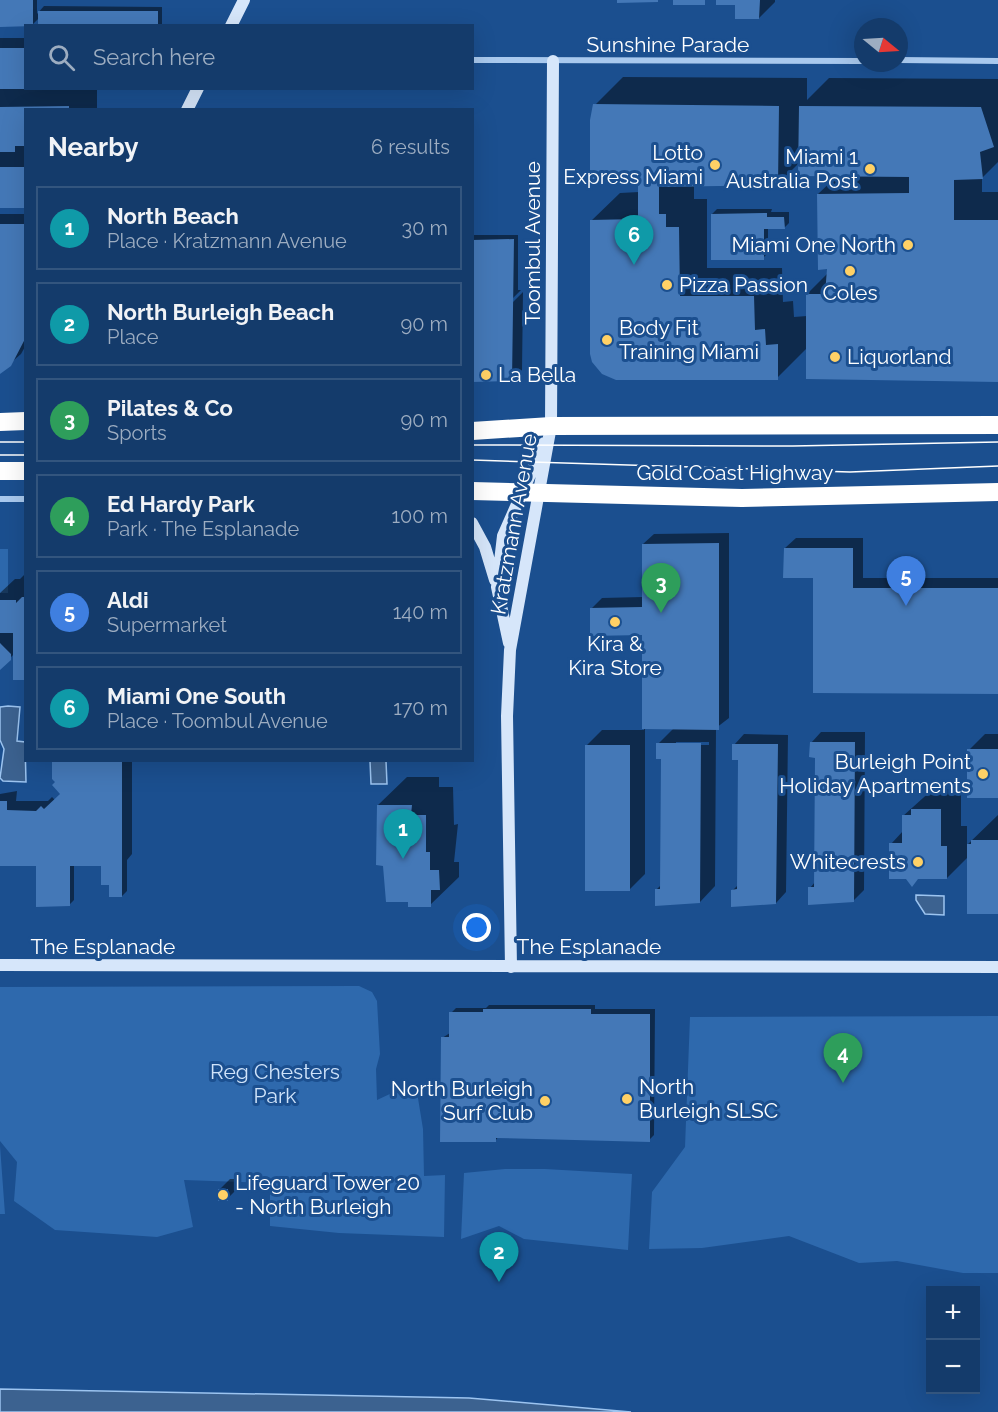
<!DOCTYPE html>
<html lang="en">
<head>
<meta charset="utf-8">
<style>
	:root { --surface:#143b6b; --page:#1d4271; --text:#f1f3f6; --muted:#9dadc1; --line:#33557e; --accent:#ffd166 }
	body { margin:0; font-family:Raleway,sans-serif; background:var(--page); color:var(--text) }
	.controls { position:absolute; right:18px; bottom:18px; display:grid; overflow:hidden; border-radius:0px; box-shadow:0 6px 24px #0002 }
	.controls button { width:54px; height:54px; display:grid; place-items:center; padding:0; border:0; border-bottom:2px solid var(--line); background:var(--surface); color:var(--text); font:30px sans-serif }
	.compass { position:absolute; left:854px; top:18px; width:54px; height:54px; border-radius:50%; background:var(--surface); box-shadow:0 6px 24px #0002; rotate:108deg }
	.you { position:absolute; left:477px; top:928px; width:21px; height:21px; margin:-15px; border:4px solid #fff; border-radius:50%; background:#1a73e8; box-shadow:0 0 0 9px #1a73e833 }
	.badge { display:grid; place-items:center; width:39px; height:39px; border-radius:50%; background:var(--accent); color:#fff; font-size:20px; font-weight:700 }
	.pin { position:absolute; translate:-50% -50px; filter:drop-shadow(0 2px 3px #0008) }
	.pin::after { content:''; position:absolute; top:32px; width:21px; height:18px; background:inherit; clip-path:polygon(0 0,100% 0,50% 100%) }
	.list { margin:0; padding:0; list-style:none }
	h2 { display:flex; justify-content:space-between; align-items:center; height:78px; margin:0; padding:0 24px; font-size:26px }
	h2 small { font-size:20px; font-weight:400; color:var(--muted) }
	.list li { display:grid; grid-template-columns:39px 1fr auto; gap:18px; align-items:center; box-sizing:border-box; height:84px; margin:0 12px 12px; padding:0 12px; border:2px solid var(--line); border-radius:0px }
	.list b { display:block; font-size:22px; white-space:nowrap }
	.list p { margin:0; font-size:20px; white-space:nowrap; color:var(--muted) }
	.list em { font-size:20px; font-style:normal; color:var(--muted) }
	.icon { flex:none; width:33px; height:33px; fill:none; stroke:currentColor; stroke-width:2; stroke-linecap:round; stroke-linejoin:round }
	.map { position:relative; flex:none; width:998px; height:1412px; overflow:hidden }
	.search { position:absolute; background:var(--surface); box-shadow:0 6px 24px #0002; left:24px; top:24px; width:450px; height:66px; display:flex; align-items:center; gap:15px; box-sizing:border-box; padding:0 21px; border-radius:0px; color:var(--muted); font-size:22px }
	.panel { position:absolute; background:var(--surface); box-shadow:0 6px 24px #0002; left:24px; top:108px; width:450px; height:654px; border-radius:0px }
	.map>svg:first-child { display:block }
</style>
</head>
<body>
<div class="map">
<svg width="998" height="1412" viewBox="0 0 998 1412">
	<rect width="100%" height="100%" fill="#1b4f8f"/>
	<path fill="#2e69ad" d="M8,549V593H0V549Z
		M359,986L372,992L377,1001L380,1054L376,1069L377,1100L392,1093L417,1092L423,1129L424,1176L445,1175L444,1237L339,1233L270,1226V1183L184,1180L193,1227L157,1237L55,1230L14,1201L17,1162L0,1141V987Z
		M998,1016V1273H963L897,1261L859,1263L789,1236L702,1248L649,1249L652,1192L685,1147L690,1017Z
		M0,1146L5,1214H0Z
		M505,1169H545L632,1174L628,1250L524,1239L499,1226L461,1239L464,1173Z"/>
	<path fill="#3c6290" stroke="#9cc4f0" stroke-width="1.5" d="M8,706L20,707L17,741L25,742L26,782L3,781L0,778L4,749L0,740V707Z
		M370,761H386L387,784H371Z
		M916,895L944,896V915L925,914L916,900Z
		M0,1389L469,1398L631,1412H0Z"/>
	<path fill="#0007" fill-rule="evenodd" d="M0,0H37V14L44,6L162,7V26H39V18L32,25H0Z
		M718,0H775V2L759,18L737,3Z
		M0,38H26V88H97V110H26V206H0Z
		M623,77L807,78V100L829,78L998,79V162L982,178V192H998V380L807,348L777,378L591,221L620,193L639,192V177L595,105ZM800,162L838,175L818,194L828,273L807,294V316L794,317L793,301L783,302L782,268H707V199H694V185L778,184Z
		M717,209H772L771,212H789V223L784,228H768V253L763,258L712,214Z
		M0,214H26V345L21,354L0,372Z
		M472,235H518V290H521L507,304L509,306L523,292L522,370L512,380H472Z
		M729,533V718L716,728L715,886L700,902L657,889L662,884L663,758L658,744L674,728L645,727V874L629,890L587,745L602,730H644L643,634L591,609L602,598L643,597V544L654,534ZM676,742H709V745H676Z
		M796,538H863V578H998V692L815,576L785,548Z
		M26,573V679L14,654L0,668V593L15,579H20Z
		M821,732H865L864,890L853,901L810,888L815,882L816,756L811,743Z
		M744,734L788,735L786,892L776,903L733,890L738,885L739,758L734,745Z
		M985,734H998V796L969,750Z
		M55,760H132V854L127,860V891L122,896L110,883L103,865H74V900L69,905L37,865H0V794L17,791L16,801H48L52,797L55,800L62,794L57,782Z
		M407,777H439V787H453L454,825L458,824L454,862H459V877L430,905L378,805Z
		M933,789H961V826H967V845L998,815V913L968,857L947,878L891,844L903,831V816Z
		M489,1005H595V1009H655L654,1135L649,1140L499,1136L495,1141L442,1038L450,1033L451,1013L456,1008H486Z
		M230,1179H238L237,1189L227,1199L219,1190Z"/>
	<path fill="#4478b7" d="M0,0H33V26L0,27Z
		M617,0H658V2L617,3Z
		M673,0H705V5H673Z
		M716,0H760L759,19H735V5H716Z
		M38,11H158V26H38Z
		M0,48H26V89H0Z
		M593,104L779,106L778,185L659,187V214H666V227H679L680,296H754L755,330L765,329L766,345L778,344V380H616L602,374L592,362L590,354V220L638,219V179H590V120Z
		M69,106V110H26V146H15V152H0V107Z
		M799,106L981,107L994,147L980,152L983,179L954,180V220H998V382L806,379V294H825L827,269L818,270L817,194L909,193V177L798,176Z
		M0,167H26V208H0Z
		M767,213V217H784L785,229H764V260H711V214Z
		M0,224H26V337L11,366L0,374Z
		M514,239L512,381L472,382V240Z
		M719,543V730L642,729V635L590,636V608L642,607V544Z
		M784,548H853V588H998V694L813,693V578H783Z
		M22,597H26V680H13V633H0V600H16V603Z
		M0,643L11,654V660L0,670Z
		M810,742H855L854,902L808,905V887H814L815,758L809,757Z
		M656,743H701L700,903L655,906V889H660L661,759H656Z
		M732,744H778L776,904L731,907V890L737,889L738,760H732Z
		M585,745H630V891H585Z
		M967,749H998V798H967Z
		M52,760H122V897H109V885H101V866H70V906L36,907V866H0V801H7V810L36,811L41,806L44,809L60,794L52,785L55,782L52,779Z
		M377,805H412L411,815H426V852H430V870H439L440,890H431V907H408V902H386L383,866L376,865Z
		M911,809H941V846H947V879H918L912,887L906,879H889V843H902V815H911Z
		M971,840H998V914H967V844H971Z
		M483,1009H591V1014H650V1142L496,1138V1142H440L441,1037H449V1012H483Z
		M218,1189H228V1201H218Z"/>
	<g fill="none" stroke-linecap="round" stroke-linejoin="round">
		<path stroke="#a9c9ee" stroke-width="6" d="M472,60L863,61
			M899,60L998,61
			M0,499H26"/>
		<path stroke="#d6e6fa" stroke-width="12" d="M231,26L244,0
			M187,110L198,88
			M472,523L485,547L495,580
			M509,643L497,587L503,536L544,443
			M0,965L998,967
			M511,967L507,716L510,650L551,426L553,61"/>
		<path stroke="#fff" stroke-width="18" d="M0,422L26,421
			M472,431L551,426L998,425
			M0,471H26
			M472,491L742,498L998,492"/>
		<path stroke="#fff" stroke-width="1.5" d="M0,442H26
			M472,445L793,446L998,442
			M0,455H26
			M472,460L850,472L998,466"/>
	</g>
	<g fill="#ffd166" stroke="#1b4f8f" stroke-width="2">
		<circle cx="715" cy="165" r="6"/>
		<circle cx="870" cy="169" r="6"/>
		<circle cx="908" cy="245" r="6"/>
		<circle cx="850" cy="271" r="6"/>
		<circle cx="667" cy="285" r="6"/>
		<circle cx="607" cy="340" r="6"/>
		<circle cx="835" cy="357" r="6"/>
		<circle cx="486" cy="375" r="6"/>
		<circle cx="615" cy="622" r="6"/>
		<circle cx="983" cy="774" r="6"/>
		<circle cx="918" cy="862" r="6"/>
		<circle cx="627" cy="1099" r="6"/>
		<circle cx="545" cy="1101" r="6"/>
		<circle cx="223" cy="1195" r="6"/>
	</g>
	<g text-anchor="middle" stroke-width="6" stroke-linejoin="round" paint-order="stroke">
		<g font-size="21" fill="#fff" stroke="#1b4f8f">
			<text x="668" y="52">Sunshine Parade</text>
			<text transform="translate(533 243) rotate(-90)" y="7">Toombul Avenue</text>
			<text x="735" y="480">Gold Coast Highway</text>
			<text transform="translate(514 524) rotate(-80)" y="7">Kratzmann Avenue</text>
			<text x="103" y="954">The Esplanade</text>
			<text x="589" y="954">The Esplanade</text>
		</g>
		<g font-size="21" fill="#fff" stroke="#1b4f8f" text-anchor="end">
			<text x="703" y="160">Lotto<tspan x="703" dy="24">Express Miami</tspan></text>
			<text x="858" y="164">Miami 1<tspan x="858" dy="24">Australia Post</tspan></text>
			<text x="896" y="252">Miami One North</text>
			<text x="679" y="292" text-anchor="start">Pizza Passion</text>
			<text x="850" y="300" text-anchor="middle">Coles</text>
			<text x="619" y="335" text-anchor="start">Body Fit<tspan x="619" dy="24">Training Miami</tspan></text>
			<text x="847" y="364" text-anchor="start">Liquorland</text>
			<text x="498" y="382" text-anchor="start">La Bella</text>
			<text x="615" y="651" text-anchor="middle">Kira &amp;<tspan x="615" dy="24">Kira Store</tspan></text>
			<text x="971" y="769">Burleigh Point<tspan x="971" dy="24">Holiday Apartments</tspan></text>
			<text x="906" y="869">Whitecrests</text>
			<text x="639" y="1094" text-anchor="start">North<tspan x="639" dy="24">Burleigh SLSC</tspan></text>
			<text x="533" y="1096">North Burleigh<tspan x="533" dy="24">Surf Club</tspan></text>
			<text x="235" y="1190" text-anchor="start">Lifeguard Tower 20<tspan x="235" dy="24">- North Burleigh</tspan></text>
		</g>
		<g font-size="21" fill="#cfe3fa" stroke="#1b4f8f">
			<text x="275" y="1079">Reg Chesters<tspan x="275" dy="24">Park</tspan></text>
		</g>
	</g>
</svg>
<div class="controls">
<button>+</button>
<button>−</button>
</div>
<svg class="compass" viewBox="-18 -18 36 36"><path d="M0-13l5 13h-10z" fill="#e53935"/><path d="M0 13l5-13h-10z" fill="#9dadc1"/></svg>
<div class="you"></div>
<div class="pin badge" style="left:403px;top:859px;background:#0f9aa8">1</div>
<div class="pin badge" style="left:499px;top:1282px;background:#0f9aa8">2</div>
<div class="pin badge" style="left:661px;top:613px;background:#2e9e5b">3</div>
<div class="pin badge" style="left:843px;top:1083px;background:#2e9e5b">4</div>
<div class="pin badge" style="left:906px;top:606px;background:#3f7fe0">5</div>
<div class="pin badge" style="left:634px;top:265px;background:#0f9aa8">6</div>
<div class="search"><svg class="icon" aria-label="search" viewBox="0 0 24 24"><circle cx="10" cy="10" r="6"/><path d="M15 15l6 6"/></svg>Search here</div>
<section class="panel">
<h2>Nearby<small>6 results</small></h2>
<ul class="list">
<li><span class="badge" style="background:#0f9aa8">1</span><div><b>North Beach</b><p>Place · Kratzmann Avenue</p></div><em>30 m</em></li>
<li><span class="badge" style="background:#0f9aa8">2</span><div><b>North Burleigh Beach</b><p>Place</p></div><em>90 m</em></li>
<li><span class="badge" style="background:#2e9e5b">3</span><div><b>Pilates &amp; Co</b><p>Sports</p></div><em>90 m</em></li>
<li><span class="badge" style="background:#2e9e5b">4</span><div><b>Ed Hardy Park</b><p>Park · The Esplanade</p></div><em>100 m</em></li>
<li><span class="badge" style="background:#3f7fe0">5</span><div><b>Aldi</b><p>Supermarket</p></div><em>140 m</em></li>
<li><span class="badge" style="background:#0f9aa8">6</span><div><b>Miami One South</b><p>Place · Toombul Avenue</p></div><em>170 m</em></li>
</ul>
</section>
</div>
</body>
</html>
